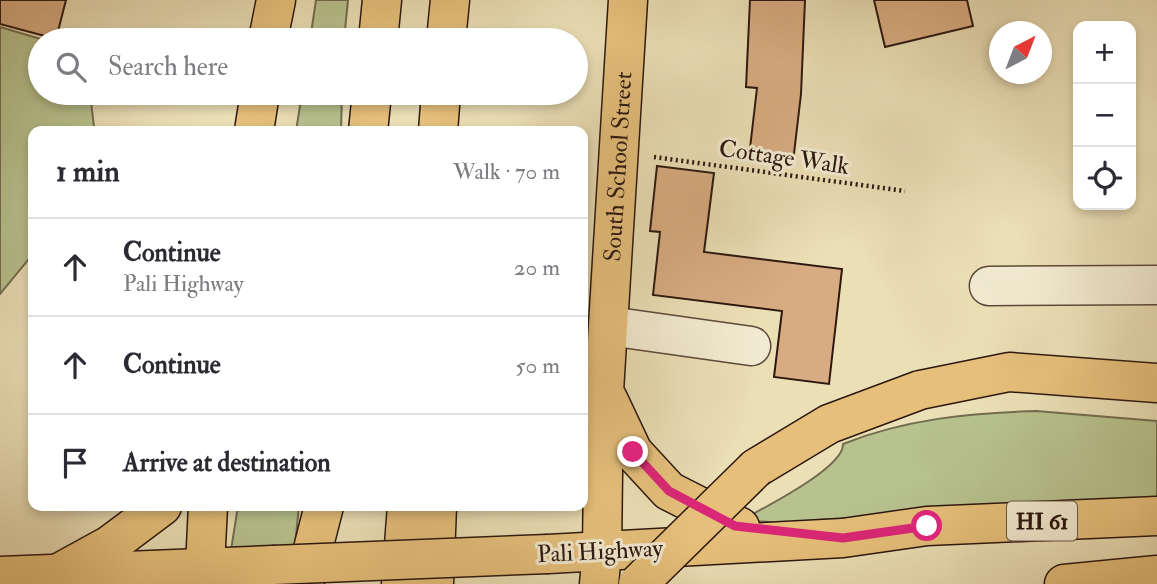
<!DOCTYPE html>
<html lang="en">
<head>
<meta charset="utf-8">
<style>
	:root { --surface:#fff; --page:#f7f7f7; --text:#2b2b33; --muted:#7c7c81; --line:#e1e1e2 }
	body { margin:0; font-family:"IM FELL Double Pica",serif; background:var(--page); color:var(--text) }
	.controls { position:absolute; right:21px; top:21px; display:grid; overflow:hidden; border-radius:14px; box-shadow:0 4px 10px #0003 }
	.controls button { width:63px; height:63px; display:grid; place-items:center; padding:0; border:0; border-bottom:2px solid var(--line); background:var(--surface); color:var(--text); font:35px sans-serif }
	.compass { position:absolute; left:989px; top:21px; width:63px; height:63px; border-radius:50%; background:var(--surface); box-shadow:0 4px 10px #0003; rotate:42deg }
	.stop { position:absolute; width:21px; height:21px; margin:-16px; border:5px solid #db2777; border-radius:50%; background:#fff }
	.stop.end { background:#db2777; border-color:#fff; box-shadow:0 2px 7px #0008 }
	.list { margin:0; padding:0; list-style:none }
	h2 { display:flex; justify-content:space-between; align-items:center; height:91px; margin:0; padding:0 28px; font-size:30px }
	h2 small { font-size:23px; font-weight:400; color:var(--muted) }
	.list li { display:grid; grid-template-columns:46px 1fr auto; gap:21px; align-items:center; box-sizing:border-box; height:98px; padding:0 28px; border-top:2px solid var(--line) }
	.list b { display:block; font-size:26px; white-space:nowrap }
	.list p { margin:0; font-size:23px; white-space:nowrap; color:var(--muted) }
	.list em { font-size:23px; font-style:normal; color:var(--muted) }
	.icon { flex:none; width:38px; height:38px; fill:none; stroke:currentColor; stroke-width:2; stroke-linecap:round; stroke-linejoin:round }
	.map { position:relative; flex:none; width:1157px; height:584px; overflow:hidden }
	.search { position:absolute; background:var(--surface); box-shadow:0 4px 10px #0003; left:28px; top:28px; width:560px; height:77px; display:flex; align-items:center; gap:18px; box-sizing:border-box; padding:0 24px; border-radius:38px; color:var(--muted); font-size:26px }
	.panel { position:absolute; background:var(--surface); box-shadow:0 4px 10px #0003; left:28px; top:126px; width:560px; height:385px; border-radius:14px }
	.map>svg:first-child { display:block }
</style>
</head>
<body>
<div class="map">
<svg width="1157" height="584" viewBox="0 0 1157 584">
	<rect width="100%" height="100%" fill="#ebdfb6"/>
	<filter id="stains"><feTurbulence type="fractalNoise" baseFrequency=".00286" numOctaves="4"/><feColorMatrix values="0 0 0 0 .2 0 0 0 0 .09 0 0 0 0 .02 0 0 0 .5 -.17"/></filter>
	<radialGradient id="worn" r=".72"><stop offset=".6" stop-color="#630" stop-opacity="0"/><stop offset="1" stop-color="#630" stop-opacity=".3"/></radialGradient>
	<path fill="#b7c28e" stroke="#726c4e" stroke-width="2" d="M316,0H348L344,40H310Z
		M0,27L44,40H40V93H90L94,127L92,131H33V254L0,294Z
		M302,93H342L341,131H296Z
		M1036,411L1157,421V513L846,518L781,523L742,520C763,508 844,468 843,444C905,419 970,413 1036,411Z
		M238,506H299L294,555L231,550Z"/>
	<path fill="#d8ac82" stroke="#2c170f" stroke-width="2" d="M0,0H66L56,39L0,24Z
		M750,0H805L801,94L793,162L749,157L757,88L746,87Z
		M874,0H967L973,26L885,47Z
		M657,166L714,173L704,252L842,269L829,384L774,377L782,311L653,295L660,232L650,231Z"/>
	<g fill="none" stroke-linecap="round" stroke-linejoin="round">
		<defs>
			<path id="minor" d="M989,286L1157,285
				M609,326L751,346"/>
			<g id="major">
				<path d="M608,399L633,452L669,491L740,527"/>
				<path d="M548,554L843,538L927,526L1157,516"/>
				<path d="M0,576L273,565"/>
				<path id="s1" d="M599,584L602,553L604,391L628,0"/>
			</g>
			<path id="highway" d="M268,40L276,0
				M378,40L382,0
				M446,40L450,0
				M254,131L260,93
				M368,131L372,93
				M438,131L441,93
				M756,468L829,424L920,390L1009,372L1157,383
				M208,506L205,566L213,584
				M59,573L110,545L162,506
				M304,584L324,506
				M401,584L407,506
				M434,584L437,506
				M1064,584L1157,575"/>
		</defs>
		<use href="#minor" stroke="#5c4939" stroke-width="41"/>
		<use href="#major" stroke="#2c170f" stroke-width="41"/>
		<use href="#highway" stroke="#2c170f" stroke-width="41"/>
		<path stroke="#2c170f" stroke-width="4.5" stroke-dasharray="2 3.5" stroke-linecap="butt" d="M654,157L905,191"/>
		<use href="#minor" stroke="#f2ead0" stroke-width="38"/>
		<use href="#major" stroke="#e6c07b" stroke-width="38"/>
		<use href="#highway" stroke="#e6c07b" stroke-width="38"/>
		<defs>
			<path id="major-bridge" d="M273,565L548,554"/>
			<path id="highway-bridge" d="M638,584L756,468"/>
		</defs>
		<use href="#major-bridge" stroke="#2c170f" stroke-width="41" stroke-linecap="butt"/>
		<use href="#highway-bridge" stroke="#2c170f" stroke-width="41" stroke-linecap="butt"/>
		<use href="#major-bridge" stroke="#e6c07b" stroke-width="38"/>
		<use href="#highway-bridge" stroke="#e6c07b" stroke-width="38"/>
	</g>
	<g fill="none" stroke-linecap="round" stroke-linejoin="round">
		<path stroke="#db2777" stroke-width="9" d="M633,452L669,491L735,526L843,538L927,526"/>
	</g>
	<g text-anchor="middle" stroke-width="6" stroke-linejoin="round" paint-order="stroke">
		<rect fill="#f2ead0" stroke="#675649" stroke-width="2" x="1007" y="501.5" width="70" height="39" rx="5"/>
		<g font-size="23" font-weight="bold" fill="#2c170f">
			<text x="1042" y="529">HI 61</text>
		</g>
		<g font-size="24" fill="#2c170f" stroke="#f2ead0">
			<text transform="translate(784 157) rotate(8)" y="8">Cottage Walk</text>
			<text dy="8" stroke="none"><textPath href="#s1" startOffset="418">South School Street</textPath></text>
			<text transform="translate(600 551) rotate(-3)" y="8">Pali Highway</text>
		</g>
	</g>
	<rect width="100%" height="100%" filter="url(#stains)"/>
	<rect width="100%" height="100%" fill="url(#worn)"/>
</svg>
<div class="controls">
<button>+</button>
<button>−</button>
<button><svg class="icon" aria-label="locate" viewBox="0 0 24 24"><circle cx="12" cy="12" r="6"/><path d="M12 2v4M12 18v4M2 12h4M18 12h4"/></svg></button>
</div>
<svg class="compass" viewBox="-18 -18 36 36"><path d="M0-13l5 13h-10z" fill="#e53935"/><path d="M0 13l5-13h-10z" fill="#7c7c81"/></svg>
<div class="stop" style="left:927px;top:526px"></div>
<div class="stop end" style="left:633px;top:452px"></div>
<div class="search"><svg class="icon" aria-label="search" viewBox="0 0 24 24"><circle cx="10" cy="10" r="6"/><path d="M15 15l6 6"/></svg>Search here</div>
<section class="panel">
<h2>1 min<small>Walk · 70 m</small></h2>
<ul class="list">
<li><svg class="icon" aria-label="ahead" viewBox="0 0 24 24"><path d="M12 20V5M6 11l6-6 6 6"/></svg><div><b>Continue</b><p>Pali Highway</p></div><em>20 m</em></li>
<li><svg class="icon" aria-label="ahead" viewBox="0 0 24 24"><path d="M12 20V5M6 11l6-6 6 6"/></svg><div><b>Continue</b></div><em>50 m</em></li>
<li><svg class="icon" aria-label="arrive" viewBox="0 0 24 24"><path d="M6 21V4h12l-3 4 3 4H6"/></svg><div><b>Arrive at destination</b></div></li>
</ul>
</section>
</div>
</body>
</html>
